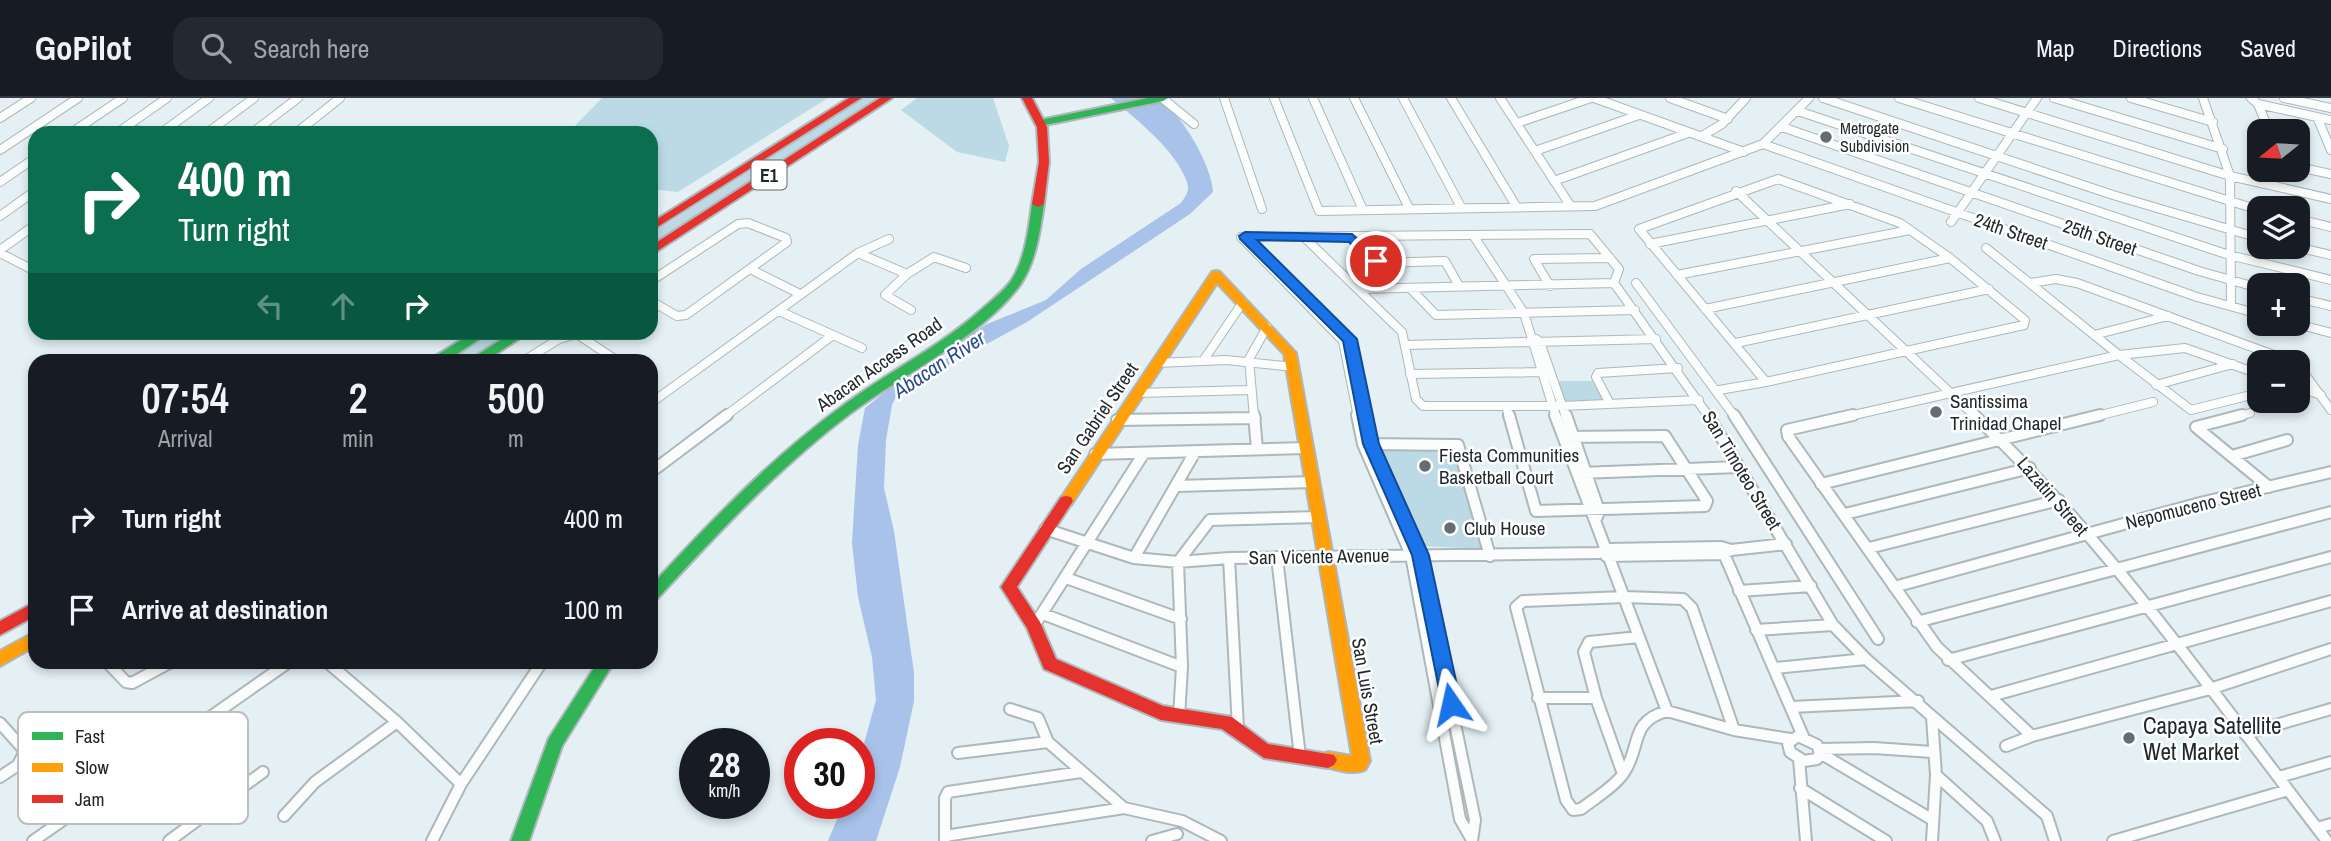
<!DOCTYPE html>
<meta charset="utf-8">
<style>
:root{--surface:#171b24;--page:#242831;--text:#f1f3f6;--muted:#9ea1a6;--line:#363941}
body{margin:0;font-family:"Archivo Narrow",sans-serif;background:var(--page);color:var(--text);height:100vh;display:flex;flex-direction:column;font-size:26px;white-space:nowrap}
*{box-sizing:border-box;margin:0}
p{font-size:23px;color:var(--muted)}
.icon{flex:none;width:38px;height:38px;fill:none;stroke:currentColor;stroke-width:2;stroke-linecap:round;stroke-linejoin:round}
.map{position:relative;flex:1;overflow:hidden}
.side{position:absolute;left:28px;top:256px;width:630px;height:315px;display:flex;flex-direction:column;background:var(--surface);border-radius:21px;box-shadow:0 4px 10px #0003}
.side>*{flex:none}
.hud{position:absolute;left:28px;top:28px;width:630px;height:214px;border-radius:21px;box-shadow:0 4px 10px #0003;background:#0b6e4f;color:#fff;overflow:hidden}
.needle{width:46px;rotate:252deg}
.tools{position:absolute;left:2247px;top:21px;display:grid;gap:14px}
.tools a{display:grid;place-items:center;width:63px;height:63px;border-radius:14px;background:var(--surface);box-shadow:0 4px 10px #0003;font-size:35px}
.speed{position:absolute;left:679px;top:630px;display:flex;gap:14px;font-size:35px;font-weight:700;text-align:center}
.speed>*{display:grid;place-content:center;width:91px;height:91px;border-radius:50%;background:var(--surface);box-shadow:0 4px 10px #0003;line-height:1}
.speed small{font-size:18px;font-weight:400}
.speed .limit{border:10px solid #d22;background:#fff;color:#111}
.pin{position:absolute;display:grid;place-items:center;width:60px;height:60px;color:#fff;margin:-30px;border:4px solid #fff;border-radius:50%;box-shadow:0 2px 7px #0007}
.me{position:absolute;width:77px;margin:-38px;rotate:349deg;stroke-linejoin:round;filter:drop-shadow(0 0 5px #0008)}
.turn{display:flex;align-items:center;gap:24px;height:147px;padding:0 35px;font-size:32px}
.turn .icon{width:91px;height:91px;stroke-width:2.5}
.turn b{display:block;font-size:49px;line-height:60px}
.lanes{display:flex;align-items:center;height:66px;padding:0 35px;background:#0003;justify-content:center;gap:35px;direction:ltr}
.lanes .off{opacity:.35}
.eta{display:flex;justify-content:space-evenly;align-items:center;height:119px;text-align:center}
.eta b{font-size:42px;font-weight:600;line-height:49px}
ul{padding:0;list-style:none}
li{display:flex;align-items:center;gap:21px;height:91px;padding:0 35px}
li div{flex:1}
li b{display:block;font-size:26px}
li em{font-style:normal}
header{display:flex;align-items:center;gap:42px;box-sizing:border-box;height:98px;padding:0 35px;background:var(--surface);border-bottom:2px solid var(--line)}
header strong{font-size:33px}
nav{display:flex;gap:38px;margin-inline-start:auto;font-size:24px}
.search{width:490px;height:63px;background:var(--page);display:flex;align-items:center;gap:18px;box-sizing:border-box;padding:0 24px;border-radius:21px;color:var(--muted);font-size:26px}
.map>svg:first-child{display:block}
.green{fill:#bbdae5}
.water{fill:#a8c2ea}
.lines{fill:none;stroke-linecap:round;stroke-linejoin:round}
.street-far1-casing{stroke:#aeb7ba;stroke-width:10}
.street-casing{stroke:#aeb7ba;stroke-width:14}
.fast-casing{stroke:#aeb7ba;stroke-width:4}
.slow-casing{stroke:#aeb7ba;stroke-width:4}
.jam-casing{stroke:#aeb7ba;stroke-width:4}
.street-far1{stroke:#fbfdfd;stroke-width:8}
.street{stroke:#fbfdfd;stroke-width:10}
.fast{fill:#30b455;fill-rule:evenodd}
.slow{fill:#ff9f0a;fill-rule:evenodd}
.jam{fill:#e5322d;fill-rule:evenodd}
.route{fill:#1a73e8;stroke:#114b97;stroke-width:2}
.poi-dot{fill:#646d71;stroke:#fff;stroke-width:2.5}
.labels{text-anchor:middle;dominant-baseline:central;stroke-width:5;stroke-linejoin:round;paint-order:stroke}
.far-poi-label{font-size:16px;fill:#1f272a;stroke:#fff;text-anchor:start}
.shield{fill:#fff;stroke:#62686a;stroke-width:2}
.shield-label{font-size:18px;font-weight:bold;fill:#1f272a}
.street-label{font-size:19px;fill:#1f272a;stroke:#fff}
.poi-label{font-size:19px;fill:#1f272a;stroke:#fff;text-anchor:start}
.water-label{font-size:21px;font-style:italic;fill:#284c8f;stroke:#fff}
.near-poi-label{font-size:23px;fill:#1f272a;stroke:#fff;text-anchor:start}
.key{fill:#fff;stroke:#bcbebf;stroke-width:2}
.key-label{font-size:19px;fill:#1f272a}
</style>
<header>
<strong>GoPilot</strong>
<div class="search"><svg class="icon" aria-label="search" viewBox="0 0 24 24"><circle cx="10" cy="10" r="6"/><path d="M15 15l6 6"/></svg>Search here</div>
<nav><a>Map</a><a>Directions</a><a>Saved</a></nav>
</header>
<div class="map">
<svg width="2331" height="743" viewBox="0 0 2331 743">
<rect width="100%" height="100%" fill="#e4f0f4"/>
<path class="green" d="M602 0H828L678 94 651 91V35H568Z
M863 0H881L651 147V136Z
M917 0H993L1009 48 1005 64 957 54 901 12Z
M491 235H516L472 262H446Z
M1555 283H1596L1603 303H1561Z
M1456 347 1485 451 1420 448 1378 351Z"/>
<path class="water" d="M1111 0C1124 0 1145 0 1156 1 1180 10 1213 70 1213 94L1190 116 1027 224 898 294 892 307 886 342 884 390 894 433 914 575V603L900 669 876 743H828L844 705H859V664L876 602 872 559 858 499 852 445 858 347 865 310 895 286 949 259 956 245 987 226 1046 202 1081 171 1181 105C1186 98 1190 92 1187 84 1175 51 1137 22 1111 0Z"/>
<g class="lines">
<defs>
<path id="street-far1" d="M1162 0 1194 26
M1224 0 1262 111
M1274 0 1319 113 1595 108 1763 46 1809 0
M1313 0 1363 112
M1354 0 1409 110
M1403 0 1461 109
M1451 0 1516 108
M1500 0 1570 107
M1594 0 1744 54
M1670 0 1728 21
M1823 0 2113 97 2259 140
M1899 0 2259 112
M1979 0 2230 78 2331 101
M2054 0 2223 51
M2131 0 2213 24
M2203 0 2230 78 2231 208
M2251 0 2258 6 2331 22
M2284 0 2331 10
M2258 6 2269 33
M1798 13 2229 157 2331 182
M2317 19 2331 52
M0 20 31 0
M1517 25 1591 0
M1782 29 2199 173 2259 190
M123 31 163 35
M71 35 123 0
M117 35 167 0
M161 35 209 0
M207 35 254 0
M252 35 298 0
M296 35 340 0
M1702 38 1722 26 1746 0
M1763 46 2197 199 2259 216
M0 52 78 0
M1535 53 1639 17
M2298 69 2331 76
M1778 81 1900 125 1950 160 2025 222 2024 227 1766 284 1639 131Z
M1554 83 1688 35
M0 84 35 60
M1736 93 1976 319
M0 118 35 93
M2298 121 2331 129
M1951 124 2037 0
M1473 137 1524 215 1556 319
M1352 140 1380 165 1445 163 1459 188
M1306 141 1402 234 1416 301 1423 308H1562L1699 302
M1650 146 1850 106
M2296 149 2331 157
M1986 150 2119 257 2185 250 2259 276
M0 152 35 127
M0 155 35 173
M858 155 907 176
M752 172 800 196
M1677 177 1910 132
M651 183 738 126 748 125 786 140 787 144 686 217 677 218 651 203
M1614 185 1709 319
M1636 185 1735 319
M2030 185 2056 181 2077 185 2293 264
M1550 188 1534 161 1610 160
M1410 190 1436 217 1635 212
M1359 191 1614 185
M2298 200 2331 208
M1705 211 1950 160
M911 212 885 197 907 176 934 159 966 170
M779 213 862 250
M2297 226 2331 235
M2094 237 2168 218
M1536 241 1540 244 1566 319
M1351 244 1366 319
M1736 245 1989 191
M1406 247 1656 241
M1205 260 1243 204
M525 262 559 241 577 236 616 262
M1157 265 1226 262 1294 269
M2298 267 2331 312
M1410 276 1545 274
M2156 287 2233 266
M2298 289 2321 297
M1719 292 1766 284
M1137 295 1250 292
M651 305 858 155 889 141
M1610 306 1596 279 1598 275 1678 270
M1506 308 1509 319
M724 319 833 237
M1254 319 1249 261 1267 229
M1358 319 1343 243 1241 139 1590 136 1619 171 1614 185
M1845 319 2119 257 2191 312 2259 295
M2093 319 2153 304
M2235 319 2250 315"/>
<path id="street" d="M1254 317 1257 351
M1357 317 1363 346 1411 457 1460 721 1472 742
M1365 317 1371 346 1420 458 1475 722 1472 743
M1509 317 1536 413 1705 408 1707 403 1665 338 1564 339
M1555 317 1667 613
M1566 317 1599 413 1597 419
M1708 317 1833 527 1866 561
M1734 317 1878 541
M1853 317 1787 332 1788 338 1937 549 2032 638
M1974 317C2108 443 2215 598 2327 743
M1117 322 1255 320
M2196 329 2269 389
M2196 329 2242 317
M1368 346 1458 347 1490 458
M1095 356 1305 350
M2232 358 2287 342
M651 374 727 317
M1580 375 1739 369
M1821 386 2100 317
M1177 388 1313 384
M1845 416 2030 370
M1045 431 1134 460 1178 464 1229 460 1599 455 1608 451 1721 449 1731 452
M1721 449 1803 638
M1869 450 2059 402
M1606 458 1724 456 1731 452 1786 446
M1277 459 1300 659
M1134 460 1195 354
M1229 460 1238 630
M1066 480 1181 521
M1894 489 2200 405 2331 374
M1739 493 1811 488
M1625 499 1683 501 1692 510 1734 632 1667 613C1628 624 1642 650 1623 676 1614 689 1594 701 1581 711L1573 712 1566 702 1516 509 1523 503Z
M1043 516 1182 569
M1917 524 2331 414
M1034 528 1144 355
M1756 532 1833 527
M1948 562 2331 459
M107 564 126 584 132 585 171 564
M327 564 397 624 461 686
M1775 570 1866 561 2047 718 2055 743
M1991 598 2331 503
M1538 600H1596
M1791 609 1918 603
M1010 611 1038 620 1048 644 1124 710 1182 723 1221 743
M1179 619 1182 569 1178 464 1210 422 1320 419
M1932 619 1936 677 1932 743
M0 625 25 653 18 667 0 679
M1734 632 1790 641
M2245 636 2331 611
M1798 638 1817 647 1820 655 1817 661 1804 663 1790 654 1788 645Z
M2006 648 2032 638 2210 591 2331 551
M1819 651 1874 650 1932 654
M958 655 1048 644
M1820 655 1933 722
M1799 661 1806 743
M1623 676 1596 600 1584 554 1589 544 1639 539
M1936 677 1987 723 1995 743
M2279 679 2331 664
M1800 690 1886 743
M284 718 315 684 397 624
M2317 730 2331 726
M945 738 1124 710
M33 743 289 564
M169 743 263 674
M432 743 461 686 542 564
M945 743V700L948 694 1081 674
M1152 743 1177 736
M2113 743 2288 692"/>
<path id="fast" d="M1148 0H1168L1163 3 1040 28 1035 25 1040 22Z
M1038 103 1044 106C1040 133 1036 164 1020 187 982 239 903 276 851 315 779 369 717 436 656 502L651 504V488C710 424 770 361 841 309 886 275 938 250 981 212 991 203 1003 194 1011 183 1025 162 1029 130 1032 106Z
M474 234H490L448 262H433L434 259Z
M513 234H529L487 262H473L474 259Z
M598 564H614L562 648 529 743H511L549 640Z"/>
<path id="slow" d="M1216 173 1220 174 1296 255 1370 663 1365 672C1353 677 1334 672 1322 667L1319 662 1322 657 1328 654 1352 658 1284 256 1217 185 1071 407H1061L1059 403 1212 174Z
M35 534V548L0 568V553Z"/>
<path id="jam" d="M849 0H861L651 133V125Z
M880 0H892L651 157V148Z
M1022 0H1032L1047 29 1049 64 1044 106 1038 109 1032 106 1039 64 1037 29Z
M1066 398 1071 399 1073 403 1017 489 1040 524 1056 561 1163 608 1232 619 1268 646 1334 657 1337 662 1334 667 1328 670 1264 660 1222 631 1161 622 1044 571 1027 530 1001 489 1061 399Z
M35 504V518L0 537V523Z"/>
</defs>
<use href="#street-far1" class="street-far1-casing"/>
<use href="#street" class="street-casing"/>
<use href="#fast" class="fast-casing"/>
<use href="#slow" class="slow-casing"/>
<use href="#jam" class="jam-casing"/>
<use href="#street-far1" class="street-far1"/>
<use href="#street" class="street"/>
<use href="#fast" class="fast"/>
<use href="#slow" class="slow"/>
<use href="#jam" class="jam"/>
</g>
<path class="route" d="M1245 134 1352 136 1383 163 1371 166 1349 144 1257 142 1357 241 1379 346 1429 457 1461 606 1458 612H1445L1442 606 1412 457 1363 346 1343 243 1240 141 1239 138Z"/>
<g class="poi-dot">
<circle cx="1826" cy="39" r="7"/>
<circle cx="1936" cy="314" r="7"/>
<circle cx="1425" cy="368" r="7"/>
<circle cx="1450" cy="430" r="7"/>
<circle cx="2129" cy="640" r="7"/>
</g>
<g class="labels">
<g class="far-poi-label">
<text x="1840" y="30">Metrogate<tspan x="1840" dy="18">Subdivision</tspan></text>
</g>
<rect class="shield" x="751.5" y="62.5" width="35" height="29" rx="5"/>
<g class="shield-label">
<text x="769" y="77">E1</text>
</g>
<g class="street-label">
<text transform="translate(2011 133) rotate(19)">24th Street</text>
<text transform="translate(2100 139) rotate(19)">25th Street</text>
<text transform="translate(879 266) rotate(-35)">Abacan Access Road</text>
<text transform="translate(1097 320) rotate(-56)">San Gabriel Street</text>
<text transform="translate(1742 372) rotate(59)">San Timoteo Street</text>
<text transform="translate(2053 398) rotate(49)">Lazatin Street</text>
<text transform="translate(2193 408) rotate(-14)">Nepomuceno Street</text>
<text transform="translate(1319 458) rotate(-1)">San Vicente Avenue</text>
<text transform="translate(1368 593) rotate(80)">San Luis Street</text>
</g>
<g class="poi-label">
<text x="1950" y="303">Santissima<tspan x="1950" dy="22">Trinidad Chapel</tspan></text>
<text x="1439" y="357">Fiesta Communities<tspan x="1439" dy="22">Basketball Court</tspan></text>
<text x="1464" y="430">Club House</text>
</g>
<g class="water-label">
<text transform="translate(939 266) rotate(-33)">Abacan River</text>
</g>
<g class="near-poi-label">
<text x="2143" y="627">Capaya Satellite<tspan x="2143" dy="26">Wet Market</tspan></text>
</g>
</g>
<rect x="18" y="614" width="230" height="112" rx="10" class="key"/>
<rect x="32" y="634" width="31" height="8" fill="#30b455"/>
<rect x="32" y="665" width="31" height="9" fill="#ff9f0a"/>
<rect x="32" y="697" width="31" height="8" fill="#e5322d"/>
<g class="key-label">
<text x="75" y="645">Fast</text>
<text x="75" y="676">Slow</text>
<text x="75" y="708">Jam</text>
</g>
</svg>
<div class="tools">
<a><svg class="needle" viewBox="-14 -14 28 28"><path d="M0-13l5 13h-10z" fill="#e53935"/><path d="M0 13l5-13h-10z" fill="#9ea1a6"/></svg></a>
<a><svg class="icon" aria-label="layers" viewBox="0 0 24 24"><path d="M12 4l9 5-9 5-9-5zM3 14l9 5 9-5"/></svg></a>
<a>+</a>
<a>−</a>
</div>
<div class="speed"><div>28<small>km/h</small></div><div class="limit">30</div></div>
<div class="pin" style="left:1376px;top:163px;background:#d93025"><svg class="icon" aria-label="arrive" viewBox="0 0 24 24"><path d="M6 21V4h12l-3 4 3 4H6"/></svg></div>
<svg class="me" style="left:1451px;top:606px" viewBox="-20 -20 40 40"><path d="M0-17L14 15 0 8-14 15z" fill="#1a73e8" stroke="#fff" stroke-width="4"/></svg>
<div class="hud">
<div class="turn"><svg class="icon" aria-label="right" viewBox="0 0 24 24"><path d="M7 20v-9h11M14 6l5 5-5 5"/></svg><div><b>400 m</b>Turn right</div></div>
<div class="lanes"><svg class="icon off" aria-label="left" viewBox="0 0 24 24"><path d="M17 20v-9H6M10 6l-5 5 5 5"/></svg><svg class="icon off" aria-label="ahead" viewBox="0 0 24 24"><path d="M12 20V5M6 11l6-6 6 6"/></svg><svg class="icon" aria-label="right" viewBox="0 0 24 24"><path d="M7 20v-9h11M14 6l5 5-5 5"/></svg></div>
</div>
<section class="side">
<div class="eta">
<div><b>07:54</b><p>Arrival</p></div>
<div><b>2</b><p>min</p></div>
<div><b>500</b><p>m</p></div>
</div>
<ul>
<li><svg class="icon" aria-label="right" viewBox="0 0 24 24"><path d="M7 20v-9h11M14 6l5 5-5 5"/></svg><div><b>Turn right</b></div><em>400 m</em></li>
<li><svg class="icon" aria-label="arrive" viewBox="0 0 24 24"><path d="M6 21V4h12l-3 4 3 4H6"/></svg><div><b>Arrive at destination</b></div><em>100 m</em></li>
</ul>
</section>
</div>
